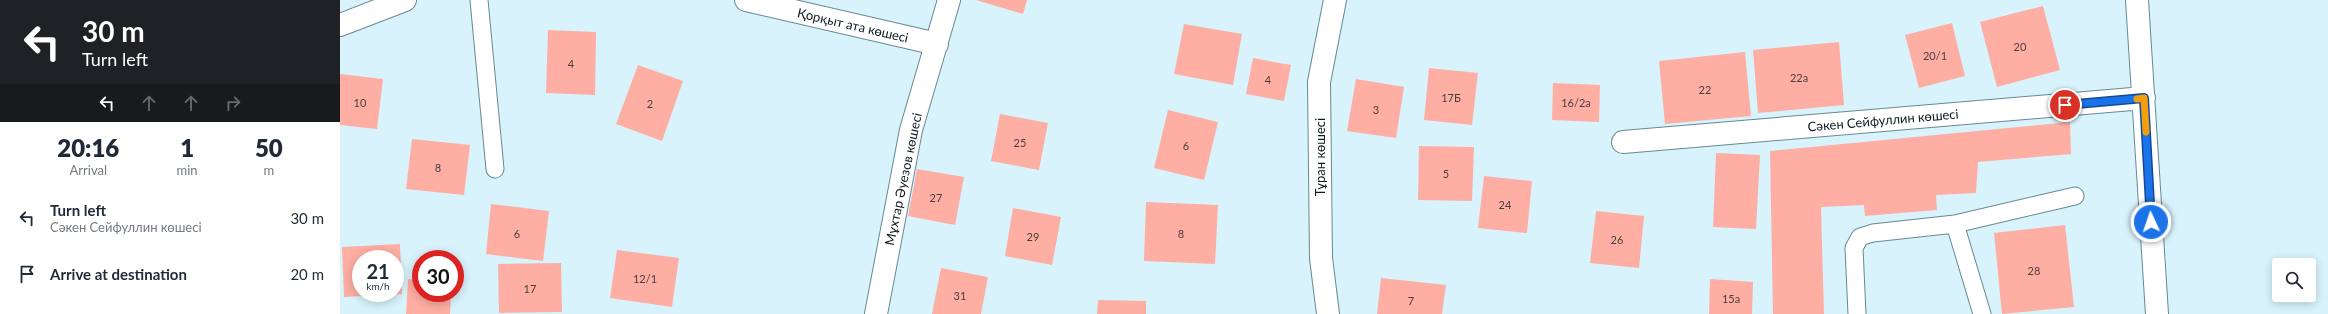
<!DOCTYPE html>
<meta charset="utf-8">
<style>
:root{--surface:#fff;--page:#f2f2f3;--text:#1f2937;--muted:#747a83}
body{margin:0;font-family:Lato,sans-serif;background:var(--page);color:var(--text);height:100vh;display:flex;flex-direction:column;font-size:15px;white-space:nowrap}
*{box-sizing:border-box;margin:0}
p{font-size:13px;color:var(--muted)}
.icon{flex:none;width:22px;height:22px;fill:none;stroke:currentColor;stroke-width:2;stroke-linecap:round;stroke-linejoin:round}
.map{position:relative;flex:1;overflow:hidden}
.details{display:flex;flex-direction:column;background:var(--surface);width:340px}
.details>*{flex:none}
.banner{background:#202124;color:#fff;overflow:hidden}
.controls{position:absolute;left:1932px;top:258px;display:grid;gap:8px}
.controls a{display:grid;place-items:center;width:44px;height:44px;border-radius:4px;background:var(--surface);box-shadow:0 2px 10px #0003;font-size:20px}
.speed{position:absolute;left:12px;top:250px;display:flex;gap:8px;font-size:20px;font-weight:700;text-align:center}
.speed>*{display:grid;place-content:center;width:52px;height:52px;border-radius:50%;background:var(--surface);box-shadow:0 2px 10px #0003;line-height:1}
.speed small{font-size:10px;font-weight:400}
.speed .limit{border:6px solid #d22;background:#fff;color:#111}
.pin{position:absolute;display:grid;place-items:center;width:34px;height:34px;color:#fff;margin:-17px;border:2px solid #fff;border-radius:50%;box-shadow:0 1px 4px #0007}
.me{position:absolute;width:44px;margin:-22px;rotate:357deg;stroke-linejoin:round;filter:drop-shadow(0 0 3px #0008)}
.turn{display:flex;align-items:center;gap:14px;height:84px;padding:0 16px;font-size:18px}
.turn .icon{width:52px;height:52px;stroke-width:2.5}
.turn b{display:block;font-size:28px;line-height:34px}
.lanes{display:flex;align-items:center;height:38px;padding:0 16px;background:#0003;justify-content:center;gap:20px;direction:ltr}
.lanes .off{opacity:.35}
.eta{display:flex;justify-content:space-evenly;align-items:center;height:68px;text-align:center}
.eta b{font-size:24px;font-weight:800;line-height:28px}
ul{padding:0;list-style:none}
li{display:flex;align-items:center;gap:12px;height:56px;padding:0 16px}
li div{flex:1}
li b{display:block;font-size:15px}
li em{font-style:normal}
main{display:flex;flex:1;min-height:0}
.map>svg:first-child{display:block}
.building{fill:#feaea3;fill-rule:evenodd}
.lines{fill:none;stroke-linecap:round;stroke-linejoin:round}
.service-casing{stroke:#688892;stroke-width:19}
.minor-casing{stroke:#688892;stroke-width:24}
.service{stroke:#fff;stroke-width:17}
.minor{stroke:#fff;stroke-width:22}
.route-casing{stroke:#114b97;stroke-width:10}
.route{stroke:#1a73e8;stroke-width:7}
.slow{stroke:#f59e0b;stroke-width:7}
.labels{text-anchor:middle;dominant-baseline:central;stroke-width:3;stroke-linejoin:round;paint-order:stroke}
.number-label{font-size:11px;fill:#493f3f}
.street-label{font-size:13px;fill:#0d1a1e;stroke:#fff}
</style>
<main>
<section class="details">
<div class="banner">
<div class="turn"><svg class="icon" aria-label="left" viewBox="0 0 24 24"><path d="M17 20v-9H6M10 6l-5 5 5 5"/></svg><div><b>30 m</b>Turn left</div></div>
<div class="lanes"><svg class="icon" aria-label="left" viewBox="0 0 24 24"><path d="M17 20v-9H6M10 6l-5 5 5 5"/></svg><svg class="icon off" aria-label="ahead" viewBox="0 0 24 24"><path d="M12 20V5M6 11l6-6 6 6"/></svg><svg class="icon off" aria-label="ahead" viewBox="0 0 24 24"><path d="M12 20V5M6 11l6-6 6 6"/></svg><svg class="icon off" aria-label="right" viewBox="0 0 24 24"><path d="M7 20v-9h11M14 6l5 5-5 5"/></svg></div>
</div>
<div class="eta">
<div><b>20:16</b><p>Arrival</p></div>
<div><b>1</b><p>min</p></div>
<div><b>50</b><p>m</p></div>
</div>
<ul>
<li><svg class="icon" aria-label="left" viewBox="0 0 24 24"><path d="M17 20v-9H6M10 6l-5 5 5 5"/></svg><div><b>Turn left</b><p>Сәкен Сейфуллин көшесі</p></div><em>30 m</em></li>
<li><svg class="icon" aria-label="arrive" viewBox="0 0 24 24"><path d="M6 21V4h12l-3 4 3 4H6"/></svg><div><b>Arrive at destination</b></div><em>20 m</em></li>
</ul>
</section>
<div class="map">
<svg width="1988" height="314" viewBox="0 0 1988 314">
<rect width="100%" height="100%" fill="#d8f3fc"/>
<path class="building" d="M636 0H687L683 14Z
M1703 6 1720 70 1657 87 1640 22Z
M1612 23 1625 76 1579 88 1565 35Z
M844 24 902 34 893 85 834 74Z
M208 30 256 32 255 95 206 93Z
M1499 42 1504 105 1418 113 1413 50Z
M1405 52 1411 116 1325 124 1319 61Z
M913 58 951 65 944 101 906 94Z
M298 65 343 81 322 141 276 124Z
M1089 68 1138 73 1132 125 1084 120Z
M0 74 43 79 37 129 0 125Z
M1016 79 1064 87 1056 138 1007 131Z
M1213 83 1260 85 1259 122 1212 120Z
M828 110 878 122 864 180 814 168Z
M660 114 708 123 699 170 651 161Z
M1730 122 1731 154 1638 162 1636 193 1596 195 1597 210 1525 216 1524 205 1481 207 1484 314H1433L1430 151Z
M72 139 130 145 124 195 66 189Z
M1079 146 1134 147 1132 201 1078 200Z
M1376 153 1420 155 1416 229 1373 227Z
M577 169 624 177 615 225 568 216Z
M1144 176 1192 181 1187 233 1138 228Z
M806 202 878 205 875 264 804 261Z
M151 204 209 211 203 261 146 254Z
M673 208 721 217 712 265 665 256Z
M1256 211 1304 216 1299 268 1250 263Z
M1725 225 1734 307 1662 314 1654 233Z
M60 244 62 294 4 297 2 247ZM21 259H55V293H21Z
M277 250 339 258 332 307 270 298Z
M221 263 222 312 159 313 158 264Z
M601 268 648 277 641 314H592Z
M1041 278 1106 285 1102 314H1037Z
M68 279 81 280V293H111L110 314H66Z
M1370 279 1413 282 1412 314H1369Z
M758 300 806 301V314H757Z"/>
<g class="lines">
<defs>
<path id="service" d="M139 0 155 169
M1615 224 1642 314
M1517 314 1514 248 1520 237 1533 233 1615 224 1735 196"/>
<path id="minor" d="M406 0 597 44
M1797 0 1817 314
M0 25 65 0
M1283 142 1804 98
M536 314 571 130 609 0
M988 314 981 258 979 82 995 0"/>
</defs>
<use href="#service" class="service-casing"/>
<use href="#minor" class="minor-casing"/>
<use href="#service" class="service"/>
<use href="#minor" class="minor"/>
</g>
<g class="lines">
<defs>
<path id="route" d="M1725 105 1804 98 1811 222"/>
</defs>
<use href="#route" class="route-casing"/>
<use href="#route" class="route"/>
<path class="slow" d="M1797 99 1804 98 1806 132"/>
</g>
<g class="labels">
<g class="number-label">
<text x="1680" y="46">20</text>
<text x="1595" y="55">20/1</text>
<text x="231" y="63">4</text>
<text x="1459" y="77">22а</text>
<text x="928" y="79">4</text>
<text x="1365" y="89">22</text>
<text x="1111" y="97">17Б</text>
<text x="20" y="102">10</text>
<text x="1236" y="102">16/2а</text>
<text x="310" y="103">2</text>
<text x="1036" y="109">3</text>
<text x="680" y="142">25</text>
<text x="846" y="145">6</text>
<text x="98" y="167">8</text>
<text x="1106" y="173">5</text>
<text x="596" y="197">27</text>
<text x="1165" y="204">24</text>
<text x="177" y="233">6</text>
<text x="841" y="233">8</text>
<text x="693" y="236">29</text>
<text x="1277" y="239">26</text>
<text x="1694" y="270">28</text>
<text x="305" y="278">12/1</text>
<text x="190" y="288">17</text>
<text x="620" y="295">31</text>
<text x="1391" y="298">15а</text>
<text x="1071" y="300">7</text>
</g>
<g class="street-label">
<text transform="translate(513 25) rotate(13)">Қорқыт ата көшесі</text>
<text transform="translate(1543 120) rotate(-5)">Сәкен Сейфуллин көшесі</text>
<text transform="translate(980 157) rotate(-90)">Тұран көшесі</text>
<text transform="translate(563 179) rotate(-78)">Мұхтар Әуезов көшесі</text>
</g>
</g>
</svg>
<div class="controls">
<a><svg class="icon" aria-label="search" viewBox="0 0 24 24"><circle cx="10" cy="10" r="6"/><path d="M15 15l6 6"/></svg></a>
</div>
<div class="speed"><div>21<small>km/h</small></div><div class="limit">30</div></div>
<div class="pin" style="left:1725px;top:105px;background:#d93025"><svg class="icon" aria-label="arrive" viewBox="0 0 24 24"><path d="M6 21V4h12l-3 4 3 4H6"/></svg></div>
<svg class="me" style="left:1811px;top:222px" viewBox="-20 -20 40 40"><circle r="17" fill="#1a73e8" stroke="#fff" stroke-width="3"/><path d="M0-11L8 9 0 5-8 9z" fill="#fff"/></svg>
</div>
</main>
